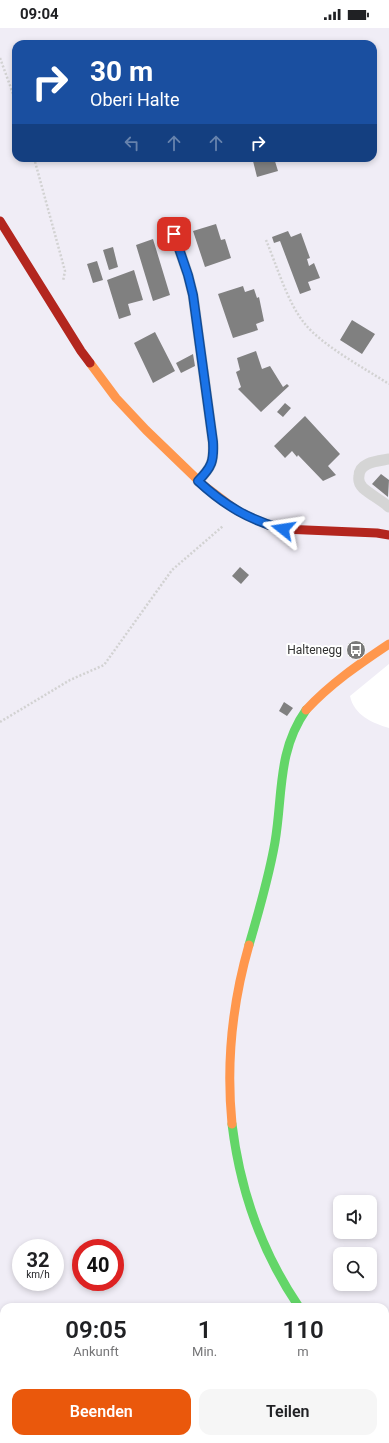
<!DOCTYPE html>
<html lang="de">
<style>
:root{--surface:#fff;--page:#f6f6f6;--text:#202124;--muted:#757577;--accent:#ea580c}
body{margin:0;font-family:Roboto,sans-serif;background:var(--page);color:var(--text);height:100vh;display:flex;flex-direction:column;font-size:15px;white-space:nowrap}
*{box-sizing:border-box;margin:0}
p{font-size:13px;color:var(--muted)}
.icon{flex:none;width:22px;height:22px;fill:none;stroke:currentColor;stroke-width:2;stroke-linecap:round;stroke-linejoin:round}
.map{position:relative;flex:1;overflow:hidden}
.drawer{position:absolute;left:0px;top:1275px;width:389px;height:140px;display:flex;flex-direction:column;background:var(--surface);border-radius:12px 12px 0 0;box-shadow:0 2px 6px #0003}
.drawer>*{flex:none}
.banner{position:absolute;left:12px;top:12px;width:365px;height:122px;border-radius:12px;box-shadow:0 2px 6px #0003;background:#1a4fa0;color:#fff;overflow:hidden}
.controls{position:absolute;left:333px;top:1167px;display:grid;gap:8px}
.controls a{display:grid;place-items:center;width:44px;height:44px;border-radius:8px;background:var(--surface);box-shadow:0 2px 6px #0003;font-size:20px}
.speed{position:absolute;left:12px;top:1211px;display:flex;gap:8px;font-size:20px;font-weight:700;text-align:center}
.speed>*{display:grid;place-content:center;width:52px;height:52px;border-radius:50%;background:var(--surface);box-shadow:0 2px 6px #0003;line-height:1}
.speed small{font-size:10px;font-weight:400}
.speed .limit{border:6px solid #d22;background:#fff;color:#111}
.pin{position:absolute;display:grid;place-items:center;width:34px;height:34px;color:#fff;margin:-17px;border-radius:8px;box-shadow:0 2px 6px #0006}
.me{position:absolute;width:44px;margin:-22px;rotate:285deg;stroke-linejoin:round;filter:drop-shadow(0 0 3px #0008)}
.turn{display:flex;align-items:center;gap:14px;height:84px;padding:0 12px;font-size:18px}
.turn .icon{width:52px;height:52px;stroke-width:2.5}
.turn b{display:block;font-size:28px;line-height:34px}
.lanes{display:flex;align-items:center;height:38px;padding:0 12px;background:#0003;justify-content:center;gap:20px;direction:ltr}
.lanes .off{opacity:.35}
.eta{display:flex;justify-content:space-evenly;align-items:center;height:68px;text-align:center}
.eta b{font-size:24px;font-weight:600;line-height:28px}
.primary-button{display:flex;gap:8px;margin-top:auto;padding:8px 12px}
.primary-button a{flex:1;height:46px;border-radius:12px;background:var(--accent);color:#fff;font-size:16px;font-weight:600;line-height:46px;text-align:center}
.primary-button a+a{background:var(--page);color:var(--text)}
.status{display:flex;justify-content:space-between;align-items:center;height:28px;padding:0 20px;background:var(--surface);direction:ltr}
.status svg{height:11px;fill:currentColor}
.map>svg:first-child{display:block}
.green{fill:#f0edf6;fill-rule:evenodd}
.building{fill:#808080}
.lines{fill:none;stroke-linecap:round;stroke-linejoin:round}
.path{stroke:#d2d2d2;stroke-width:2.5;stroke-dasharray:2 2;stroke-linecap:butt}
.lane{stroke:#d5d5d5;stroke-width:11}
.fast{stroke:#63d668;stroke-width:9}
.slow{stroke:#ff974d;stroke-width:9}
.jam{stroke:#b3261e;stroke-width:9}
.route-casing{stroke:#114b97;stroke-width:10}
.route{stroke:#1a73e8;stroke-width:7}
.labels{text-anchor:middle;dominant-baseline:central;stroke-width:4;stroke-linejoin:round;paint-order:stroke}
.poi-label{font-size:12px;fill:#313131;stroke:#fff;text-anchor:end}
</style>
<div class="status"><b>09:04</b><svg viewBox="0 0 49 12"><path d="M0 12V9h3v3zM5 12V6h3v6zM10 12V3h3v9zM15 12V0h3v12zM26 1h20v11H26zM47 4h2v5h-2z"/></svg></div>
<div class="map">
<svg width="389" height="1415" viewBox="0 0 389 1415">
<rect width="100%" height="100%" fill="#fff"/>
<path class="green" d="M0 0H389V636L350 668C354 687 372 695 389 700V1415H0ZM16 16H373V130H16ZM340 1174H370V1204H340ZM21 1220H55V1254H21ZM81 1220H115V1254H81ZM340 1226H370V1256H340ZM4 1279H385V1411H4Z"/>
<path class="building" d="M248 130H274L278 143 257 149 253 133 249 134Z
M216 196 221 212 225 211 231 230 205 239 193 203Z
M288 203 291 209 301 205 310 230 307 231 309 238 314 235 320 250 308 254 311 262 300 266 280 213 274 215 272 209Z
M153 211 170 267 153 273 136 217Z
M113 219 118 239 109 242 103 222Z
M97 233 103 252 93 255 87 236Z
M134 242 143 272 128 276 131 287 119 291 107 252Z
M243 258 245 264 254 261 257 270 259 269 264 293 256 296 258 302 233 310 218 266Z
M352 292 375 306 362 326 340 312Z
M155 304 175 343 153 355 134 315Z
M256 323 262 341 270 338 283 359 287 356 289 358 261 384 238 361 241 359 236 344 240 342 237 330Z
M193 326 195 338 181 345 176 335Z
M285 375 291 380 283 389 277 384Z
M305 388 340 426 328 438 336 447 323 453 298 427 297 429 292 423 285 430 274 418Z
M381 446 389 452 388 469 372 456Z
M240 539 249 547 241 556 232 548Z
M284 674 293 680 287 688 279 683Z"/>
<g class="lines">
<path class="path" d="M0 30 16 74
M34 130 65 243 63 253
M266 212C277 238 287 274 305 296 323 318 364 340 389 356
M0 694 70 652 104 637 172 542 223 498"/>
<path class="lane" d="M174 206 188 247 193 267 213 414C214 433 212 439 198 453
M389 431C378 433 359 434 359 448 358 453 360 457 363 460 371 467 381 472 389 479"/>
<path class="fast" d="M249 917C259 883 269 849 275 814 283 767 277 723 306 682
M232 1096C240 1162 261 1223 299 1279"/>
<path class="slow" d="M90 335 116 370 146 402 202 456 239 484 268 497
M306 682C330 656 359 636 389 616
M232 1096C226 1035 232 976 249 917
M385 1383 389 1387"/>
<path class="jam" d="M0 193 81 323 90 335
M268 497 283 501 377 505 389 507"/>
</g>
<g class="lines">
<defs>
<path id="route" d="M174 206 188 247 193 267 213 414C214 433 212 439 198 453 224 477 249 492 283 501"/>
</defs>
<use href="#route" class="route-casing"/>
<use href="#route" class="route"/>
</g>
<defs>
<symbol id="bus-disc" viewBox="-11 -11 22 22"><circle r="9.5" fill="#797979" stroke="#fff"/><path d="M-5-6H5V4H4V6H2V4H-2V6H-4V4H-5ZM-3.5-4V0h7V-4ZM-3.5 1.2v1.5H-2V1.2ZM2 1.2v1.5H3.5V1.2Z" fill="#fff"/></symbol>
</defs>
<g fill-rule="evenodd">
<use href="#bus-disc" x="345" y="611" width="22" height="22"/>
</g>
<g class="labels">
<g class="poi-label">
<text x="342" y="622">Haltenegg</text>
</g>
</g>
</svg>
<div class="controls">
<a><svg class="icon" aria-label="sound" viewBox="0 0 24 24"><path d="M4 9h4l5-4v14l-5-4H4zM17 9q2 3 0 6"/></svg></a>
<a><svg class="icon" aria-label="search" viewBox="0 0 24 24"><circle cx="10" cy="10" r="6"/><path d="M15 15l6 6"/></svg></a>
</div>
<div class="speed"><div>32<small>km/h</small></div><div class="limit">40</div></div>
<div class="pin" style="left:174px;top:206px;background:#d93025"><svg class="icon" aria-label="arrive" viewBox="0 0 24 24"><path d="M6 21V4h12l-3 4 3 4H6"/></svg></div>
<svg class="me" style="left:283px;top:501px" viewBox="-20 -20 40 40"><path d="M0-17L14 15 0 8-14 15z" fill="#1a73e8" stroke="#fff" stroke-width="4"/></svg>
<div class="banner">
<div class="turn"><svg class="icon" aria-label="right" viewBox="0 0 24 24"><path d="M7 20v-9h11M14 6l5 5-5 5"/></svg><div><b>30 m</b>Oberi Halte</div></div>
<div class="lanes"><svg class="icon off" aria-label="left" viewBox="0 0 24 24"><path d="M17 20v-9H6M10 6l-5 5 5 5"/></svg><svg class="icon off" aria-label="ahead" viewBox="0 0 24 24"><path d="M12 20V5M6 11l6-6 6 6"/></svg><svg class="icon off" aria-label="ahead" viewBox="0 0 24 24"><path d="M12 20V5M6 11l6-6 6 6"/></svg><svg class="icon" aria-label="right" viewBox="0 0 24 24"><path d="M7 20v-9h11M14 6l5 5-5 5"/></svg></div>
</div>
<section class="drawer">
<div class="eta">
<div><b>09:05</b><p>Ankunft</p></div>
<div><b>1</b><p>Min.</p></div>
<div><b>110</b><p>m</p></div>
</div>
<div class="primary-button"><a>Beenden</a><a>Teilen</a></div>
</section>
</div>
